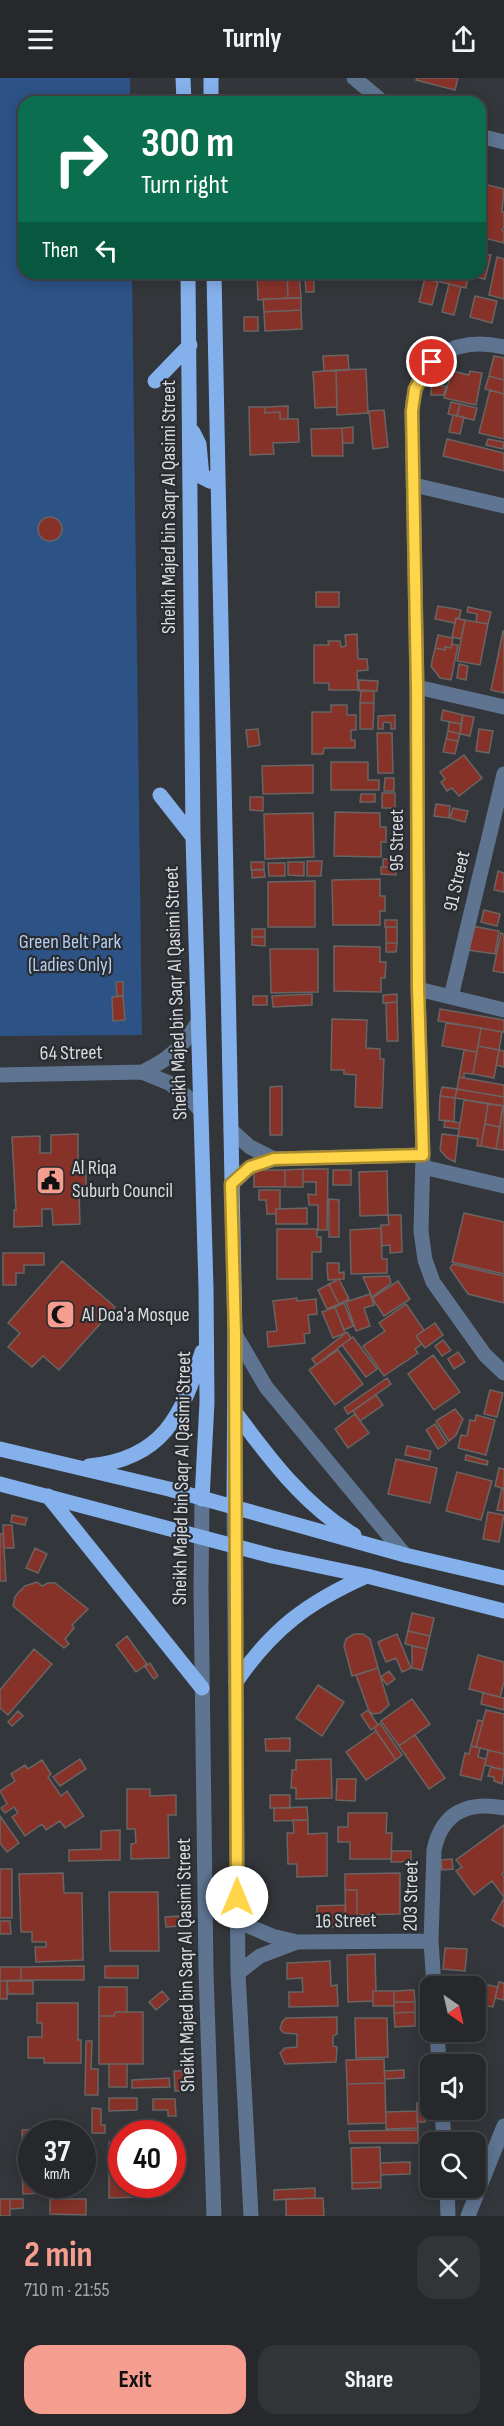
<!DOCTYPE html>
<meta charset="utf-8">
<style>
:root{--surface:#26282c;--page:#323438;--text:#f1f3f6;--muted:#a4a6a9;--line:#424448;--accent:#f59d8f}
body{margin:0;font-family:"Sofia Sans Condensed",sans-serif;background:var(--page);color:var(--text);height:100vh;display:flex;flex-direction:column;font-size:22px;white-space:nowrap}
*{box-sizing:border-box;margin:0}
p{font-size:20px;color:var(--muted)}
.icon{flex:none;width:33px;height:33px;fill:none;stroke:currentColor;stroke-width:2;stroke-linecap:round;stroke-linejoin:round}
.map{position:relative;height:2138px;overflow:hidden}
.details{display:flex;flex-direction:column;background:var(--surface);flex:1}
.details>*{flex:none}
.top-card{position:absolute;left:18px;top:18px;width:468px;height:183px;border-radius:18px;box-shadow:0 3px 15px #0003,0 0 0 2px var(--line);background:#0b6e4f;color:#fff;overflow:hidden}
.needle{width:39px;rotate:146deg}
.buttons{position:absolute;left:420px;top:1898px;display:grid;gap:12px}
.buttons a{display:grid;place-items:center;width:66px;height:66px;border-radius:12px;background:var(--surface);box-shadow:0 3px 15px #0003,0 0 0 2px var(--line);font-size:30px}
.speed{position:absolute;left:18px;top:2042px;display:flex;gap:12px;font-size:30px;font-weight:700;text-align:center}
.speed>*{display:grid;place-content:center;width:78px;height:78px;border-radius:50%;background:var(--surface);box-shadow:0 3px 15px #0003,0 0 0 2px var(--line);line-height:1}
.speed small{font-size:15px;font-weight:400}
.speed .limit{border:9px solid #d22;background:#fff;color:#111}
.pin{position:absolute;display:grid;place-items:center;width:51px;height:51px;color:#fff;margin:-26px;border:3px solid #fff;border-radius:50%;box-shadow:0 2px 6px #0007}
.me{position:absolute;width:66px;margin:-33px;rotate:0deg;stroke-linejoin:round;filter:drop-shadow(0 0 4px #0008)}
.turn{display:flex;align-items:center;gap:21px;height:126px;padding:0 24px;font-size:27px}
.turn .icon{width:78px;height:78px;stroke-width:2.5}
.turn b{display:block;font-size:42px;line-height:51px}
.then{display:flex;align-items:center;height:57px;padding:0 24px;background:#0003;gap:12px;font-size:22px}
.round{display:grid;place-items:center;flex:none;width:63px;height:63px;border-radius:18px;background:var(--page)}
.overview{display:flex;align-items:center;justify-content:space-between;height:102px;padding:0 24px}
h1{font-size:36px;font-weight:700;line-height:45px;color:var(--accent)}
.cta{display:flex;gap:12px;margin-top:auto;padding:12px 24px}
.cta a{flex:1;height:69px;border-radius:18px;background:var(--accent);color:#111;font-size:24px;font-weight:700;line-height:69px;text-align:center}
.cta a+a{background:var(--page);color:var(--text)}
header{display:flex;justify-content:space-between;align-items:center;height:78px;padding:0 24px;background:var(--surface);font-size:27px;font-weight:700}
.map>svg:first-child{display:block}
.green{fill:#2d5285}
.building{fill:#873229;stroke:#6a6463;stroke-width:1.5}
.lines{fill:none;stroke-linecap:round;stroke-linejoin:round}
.minor{stroke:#5e7491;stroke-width:15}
.major{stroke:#84b0ec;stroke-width:15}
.route-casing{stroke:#a68a30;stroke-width:15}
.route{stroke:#ffd54a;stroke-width:10}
.labels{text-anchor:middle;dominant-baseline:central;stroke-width:4.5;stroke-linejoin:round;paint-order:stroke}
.street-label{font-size:20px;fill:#dadcdf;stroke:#292c30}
.park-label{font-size:20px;fill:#b3cef3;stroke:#292c30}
.poi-label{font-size:20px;fill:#dadcdf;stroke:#292c30;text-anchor:start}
</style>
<header><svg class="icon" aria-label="menu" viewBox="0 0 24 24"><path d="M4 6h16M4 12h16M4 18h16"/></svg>Turnly<svg class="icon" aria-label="share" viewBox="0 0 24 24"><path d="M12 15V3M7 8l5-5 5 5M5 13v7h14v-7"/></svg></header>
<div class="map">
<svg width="504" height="2138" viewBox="0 0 504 2138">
<rect width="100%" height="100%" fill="#33363a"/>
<path class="green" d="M0 0H130V24H24V195H132L142 957 0 958Z"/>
<path class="building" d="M417 0H458L455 12 416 2Z
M480 105 504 111 502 134H504V148L502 152 504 153V165L480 159Z
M481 175 491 177 485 201 475 199 476 195H480Z
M497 179 504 181V221L489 217Z
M257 195H287L288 220 258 222Z
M287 195H299L301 220H288Z
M442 195H469L466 210 440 204Z
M314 199V214H306L305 200Z
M425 200 438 204 432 227 419 224Z
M449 206 461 209 454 237 442 234Z
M475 218 497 223 492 245 470 239Z
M301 220V232L264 234 263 221Z
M301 232 302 251 265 253 264 234Z
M244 239H258V253H244Z
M348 277 349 292 324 293 323 278Z
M494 278 504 280V302L489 298Z
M366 291 368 335 337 337 336 292Z
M336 292 337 329 315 330 313 294Z
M452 293 469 297 470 293 482 295 476 327 444 320Z
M489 298 504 302V316L485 311Z
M431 308H446L444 317H431Z
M490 312 504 316V361L479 355Z
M451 324 460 326 457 338 448 336Z
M460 326 477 330 474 342 457 338Z
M288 328V341H280V334L265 335V329Z
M249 329H265V335L280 334V341H298L299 364 273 365 274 376 250 377Z
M384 332 388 369 373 371 369 333Z
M453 337 464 339 460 356 449 354Z
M353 349V365H343L342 350Z
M342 350 343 378H312L311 351Z
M447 361 504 375V393L443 378Z
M488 361 504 364 503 371 486 367Z
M38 451a12 12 0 1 1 24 0a12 12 0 1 1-24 0Z
M316 514H339V529H316Z
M438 528 461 532 459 541 456 540 455 545 435 541Z
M468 529 491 534 488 546 476 544 477 536 467 534Z
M456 540 465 542 461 561 452 559Z
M465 542 488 546 480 587 457 583Z
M503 553H504V615L491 612Z
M357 556 358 581H367L368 592 357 593 358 612H329V605H314V567H329L328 563H340L341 569 346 568 345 557Z
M438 557 453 560 451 570 445 569V572L435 570Z
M452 566 458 567 451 602 440 600 431 588 435 570 445 572V569L451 570Z
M459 586 468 588 466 602 457 600Z
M359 602 378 603 377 613H359Z
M361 612 374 613V625H360Z
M360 625H374L373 651H360Z
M331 627H347V637H356V652H351V662H355V670H324L323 676H312V634H331Z
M443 632 463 637 461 646 441 642Z
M395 637V651H391V645L385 644 383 645V651H378V638Z
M463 637 474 639 470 658 460 656Z
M449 644 461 646 460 656 448 653Z
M258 651 260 667 248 669 246 652Z
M479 651 493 653 489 675 476 673Z
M448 653 460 656 458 663 446 661Z
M377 655H392L393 695H378Z
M446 661 458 663 455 676 443 674Z
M464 677 482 700 459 718 452 710 447 713 441 704 445 701 440 694Z
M331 684H368V702H379V712H331Z
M313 687V715L263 716 262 688Z
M385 700H394V713H384Z
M382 715H395V730H382Z
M361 716H375V724H360Z
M250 719H263V733L250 732Z
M436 726 450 728 449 740 434 738Z
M453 730 468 733 465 744 450 740Z
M335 734 380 735V749H386V764H381V779L334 778Z
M313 735 314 779 265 781 264 736Z
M383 781H396V789H383Z
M307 783H322L321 798H307Z
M251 784H264V791L251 792Z
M288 784H304V798L288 797Z
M268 785H285V798H269Z
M381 789H396V797L381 796Z
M252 792H264L265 799 252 800Z
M498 793 504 795V814L494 812Z
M380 801V818H385V833H380V847H333L332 802Z
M315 803V849H268V804Z
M484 832 500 836 497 848 481 844Z
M385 842H397V849H385Z
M472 848 499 853 495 876 468 872Z
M386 849H397V865H386Z
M252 851H265V859H252Z
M501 855 504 856V895L493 893Z
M252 859H265V868L252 867Z
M386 865H397L396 874H386Z
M334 868 380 869V884H386L385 900H381V914L334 913Z
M270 871H318V914L271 915Z
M116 904H123V918H117Z
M312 916V927L273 929 272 918Z
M397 916V924L383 925V917Z
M123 918 125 942 113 943 112 919Z
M253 918H267V927H253Z
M397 924 398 963H387L386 925Z
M440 931 504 942V954L438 943Z
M332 941 367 942 366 970 380 971V981H384L382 1030 355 1029 356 997 344 996V992H331Z
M446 945 481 950 477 974 442 968Z
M481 950 502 954 499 972 478 968Z
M478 968 499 972 494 1000 473 996Z
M464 972 477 974 473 996 464 995V1000L459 999Z
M499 972 504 973V989L496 987Z
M459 999 504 1007V1019L457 1011Z
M282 1008V1057H270V1009Z
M442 1009 457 1011 455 1020 440 1018Z
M457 1011 504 1019V1028L455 1020Z
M440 1018 455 1020 454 1044 439 1042Z
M464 1022 488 1026 481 1068H477L478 1061 458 1058Z
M488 1026 503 1028 500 1049 485 1046Z
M503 1028H504V1072L496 1071Z
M445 1042 460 1045 459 1051 444 1049Z
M485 1046 500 1049 496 1071 481 1068Z
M78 1056V1092H86V1111L79 1112 80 1146 53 1147 52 1131H42V1148L14 1149V1132H16L12 1059 40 1058V1075H51V1057Z
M442 1056 458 1058 455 1084 447 1080 440 1072Z
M303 1091H328L327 1152H318V1127H309L308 1116 316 1117V1104H303Z
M303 1091V1109H285V1092Z
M254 1092H285V1109H254Z
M333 1092H351V1107H333Z
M387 1093 388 1137 360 1138 359 1094Z
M259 1112H280V1131H276V1136H267L266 1122H259Z
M329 1121 339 1122V1159H329Z
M307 1130V1146H276V1131Z
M464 1135 504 1144V1196L452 1184Z
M388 1137H401L402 1174 390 1175V1167L382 1168 381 1147H389Z
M381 1150 382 1181H387V1195L351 1196 350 1152Z
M277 1151H317V1159H321V1174H312V1201H277Z
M3 1175H44V1187H24V1195H16V1207H3Z
M62 1183 115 1229 59 1292 43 1278 32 1289 8 1269 20 1255 8 1245Z
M327 1185H339V1195L344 1194V1201L328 1202Z
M453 1186 504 1198V1225L468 1216 450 1190Z
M389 1198 391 1205 372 1219 363 1199Z
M339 1201 349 1221 339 1226 329 1206Z
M398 1203 410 1221 384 1238 372 1220Z
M329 1206 339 1226 327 1231 318 1212Z
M370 1216 374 1227 364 1230 370 1248 356 1253 346 1224Z
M297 1220V1223L316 1221 317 1236 308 1237 310 1255 304 1256 305 1265 268 1269 267 1254 277 1253 273 1223Z
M344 1225 353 1248 344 1252 335 1229Z
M406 1226 424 1252 416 1258 422 1266 415 1271 418 1275 384 1298 363 1268 385 1253 379 1245Z
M335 1229 345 1255 333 1260 322 1234Z
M435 1245 443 1257 425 1270 416 1258Z
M347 1254 351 1260 316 1287 312 1281Z
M353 1259 377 1291 366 1299 342 1267Z
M443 1262 451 1272 442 1278 435 1268Z
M338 1272 363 1306 335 1327 309 1292Z
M458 1274 465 1284 454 1291 448 1281Z
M433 1277 460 1314 434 1332 408 1296Z
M387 1300 391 1306 348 1336 344 1330Z
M490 1312 503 1315 497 1339 484 1336Z
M376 1317 383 1327 360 1343 353 1333Z
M455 1331 463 1341 456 1357 449 1363 436 1343Z
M355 1336 369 1355 348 1370 335 1351Z
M476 1337 495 1342 486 1377 458 1370 461 1357 467 1358 470 1342 475 1343Z
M435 1346 447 1365 438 1371 426 1352Z
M407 1368 431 1373 429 1382 405 1377Z
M466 1377 488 1383 487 1387 465 1382Z
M396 1381 437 1390 430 1425 388 1416Z
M499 1390 504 1391V1411L495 1408Z
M457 1394 492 1403 481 1442 446 1433Z
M502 1410 504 1411V1433L497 1432Z
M488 1434 504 1437 499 1464 483 1461Z
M12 1437 27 1440 25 1447 11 1444Z
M3 1447H12L14 1470H4Z
M3 1455 6 1503H0V1456Z
M35 1470 47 1476 38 1495 26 1490Z
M37 1504 42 1508 48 1505H55L88 1531 72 1547 74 1550 65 1561 69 1566 64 1570 13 1528 15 1519 18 1515 25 1508Z
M412 1535 434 1540 430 1558 408 1553Z
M408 1553 430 1558 427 1571 405 1566Z
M354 1556H363L370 1561 378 1590 352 1598 344 1568 346 1561Z
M397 1556 411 1590 402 1594 396 1580 386 1584 378 1564Z
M127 1558 147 1586 136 1594 116 1567Z
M412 1568 427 1571 422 1592 412 1590Z
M34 1571 52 1586 8 1637 0 1630V1612Z
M478 1577 504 1584V1604L500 1619 469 1611Z
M150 1585 158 1598 154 1601 145 1589Z
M378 1590 389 1627 380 1635 373 1636 369 1633 356 1597Z
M389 1593 395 1601 387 1607 381 1599Z
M318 1607 344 1624 322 1658 296 1640Z
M483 1615 504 1620V1632L481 1626Z
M412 1621 430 1646 399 1668 381 1643Z
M368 1632 378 1647 371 1652 361 1637Z
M486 1632 504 1636V1676L476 1669Z
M18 1633 23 1638 12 1648 8 1644Z
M478 1642 483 1643 476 1669 471 1668Z
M380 1645 402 1677 396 1682 374 1650Z
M376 1653 396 1682 366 1702 346 1674Z
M415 1657 445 1700 429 1711 399 1668Z
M290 1660V1673H266L265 1661Z
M471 1668 480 1670 478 1679 486 1681 481 1702 460 1697 465 1675 469 1676Z
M488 1672 504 1676V1692L485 1687Z
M80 1681 86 1691 60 1708 53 1699Z
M331 1681 332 1720 296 1721V1710H291L292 1692H296V1682Z
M42 1682 51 1696 48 1699 61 1718 67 1713 84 1738 65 1750 60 1743 46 1752 42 1746 25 1758 12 1739 18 1735 14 1729 5 1735 1 1730 7 1726 0 1713 15 1703 11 1696 25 1687 28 1691Z
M491 1689 504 1692 502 1706 494 1703V1699L488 1698Z
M337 1701H356L355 1723 336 1722Z
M127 1711H150V1718L176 1717V1737H168L169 1780 131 1781V1766L136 1765 135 1751H127Z
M270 1717H290V1730H270Z
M307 1729 308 1742 274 1743V1730Z
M348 1735H387L386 1755H392L391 1781H350V1764H338V1749H348Z
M0 1738 19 1765 7 1774 0 1765Z
M293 1742H308V1756L327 1755V1798L297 1799V1786H288L287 1755H294Z
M504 1747V1794L502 1796 504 1799V1819L492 1803 474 1817 456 1793 462 1789 456 1782Z
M120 1752V1782L69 1783V1772L101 1771V1753Z
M392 1773H411V1784H391Z
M452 1781 453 1791 442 1792 441 1782Z
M0 1791H12V1840H0Z
M63 1795 64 1815H82L83 1882 36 1884 35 1869H46V1864H32V1854H21L19 1796Z
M400 1795V1836L357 1837V1812H345V1796Z
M345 1812H357V1848L346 1849Z
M109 1814H158L159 1873H110Z
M504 1820V1849L492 1842Z
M345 1827 346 1849H317V1828Z
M179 1838 180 1848 166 1849 165 1839Z
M0 1843H10L11 1856H0Z
M445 1870 467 1871 465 1893 443 1891Z
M375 1876 376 1913H373V1923L348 1924 347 1877Z
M330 1883 331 1908 337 1907 338 1928 289 1929V1914H303L302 1900 287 1901V1885Z
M84 1888V1902H21V1889Z
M105 1888H138V1900H105Z
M0 1889H21V1902L0 1903Z
M0 1903H7V1921H0Z
M7 1903H33V1916H8Z
M469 1903 498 1909 493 1929 476 1926V1908H467Z
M499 1904 504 1905V1922L495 1920Z
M99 1909H127V1934H115L114 1938H99Z
M414 1912 415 1924H394V1913Z
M162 1913 169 1921 156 1932 149 1924Z
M373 1913H394V1928H373Z
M394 1924H415V1934L394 1935Z
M37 1925H78V1962H81V1985H44V1980H28V1959H42V1945H37Z
M115 1934H143V1986H99V1938H114Z
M415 1934V1948L395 1949 394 1935Z
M337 1939V1956L333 1958V1968L337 1969 336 1984 285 1986 280 1975 285 1970 297 1969V1956L284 1955 280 1951 282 1944 286 1940Z
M355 1940H387L388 1979 356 1980Z
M86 1963H92L91 1991H98V2017H85Z
M384 1981 385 2005 347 2006 346 1982Z
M109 1986H127V2009H109Z
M404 1992V2000L385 2001 384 1993Z
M174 1993H183L184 2013H175Z
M169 2000 170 2009 132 2010V2002Z
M385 2005 386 2045 348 2046 347 2006Z
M109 2020H137V2032L109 2033Z
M153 2021H175L176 2038H168V2032H153Z
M425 2024V2044H417V2025Z
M92 2030 101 2031V2047H105V2055H92Z
M417 2033 418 2050 386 2051V2034Z
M73 2044 74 2055H50V2045Z
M42 2051V2055H32V2081H23L22 2052Z
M418 2052V2065H350L349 2053Z
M109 2064H122V2106H142V2119L109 2120Z
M380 2069 381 2104 352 2105 351 2070Z
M410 2084V2096L381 2097 380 2085Z
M22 2091H32V2106H80V2110L44 2112V2115L23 2116Z
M381 2104V2110L352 2111V2105Z
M315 2110V2120L274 2122V2112Z
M323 2120 324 2138H286V2121Z
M0 2121H10V2138H0Z
M10 2121H23V2130L10 2131Z
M50 2121H86V2137L50 2136Z"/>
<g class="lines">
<path class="minor" d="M354 0 383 24
M480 58 504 64
M504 269C455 258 415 280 412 333L417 609 418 911 423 1077 421 1153 425 1182 433 1204 485 1277 504 1295
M414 407 504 428
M417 609 504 629
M418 911 504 932
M451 919 504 696
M142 994C167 983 184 968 198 944
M0 997 142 994 169 1005 191 1022 200 1032
M231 1052 250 1069 274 1081
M423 1089 504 1108
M232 1106 250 1089 274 1081 423 1077
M235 1256 266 1309 405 1477
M202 1421 201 1511 206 1893 214 2138
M234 1430 238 1895 251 2138
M237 1843 272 1858 297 1864 431 1863
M238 1895 260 1878 297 1864
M434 1908 431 1863 434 1772C442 1734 468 1723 504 1730
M437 1953 439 1986
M442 2031 444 2064
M447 2109 448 2138
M468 2138 504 2048"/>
<path class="major" d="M183 0 184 24
M211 0V24
M188 195 193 759 206 1210 207 1324 202 1421
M214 195 235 1256 234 1430
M155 303 190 267
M193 354 199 366 202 399 210 403 217 396
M160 717 193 759
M235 1334C269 1380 304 1427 354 1457
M0 1371 169 1411 405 1477 504 1500
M89 1388C163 1381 182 1338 202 1274
M0 1406 272 1478 367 1498 504 1533
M48 1418 202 1610
M236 1604C272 1551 308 1524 367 1498"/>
</g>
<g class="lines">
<defs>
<path id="route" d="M237 1819 235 1256 231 1106 250 1089 274 1081 423 1077 418 910 417 609 412 333 415 311 432 284"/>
</defs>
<use href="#route" class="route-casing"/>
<use href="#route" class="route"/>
</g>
<defs>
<symbol id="civic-square" viewBox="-11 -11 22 22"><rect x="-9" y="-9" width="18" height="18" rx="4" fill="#f59d8f" stroke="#292c30"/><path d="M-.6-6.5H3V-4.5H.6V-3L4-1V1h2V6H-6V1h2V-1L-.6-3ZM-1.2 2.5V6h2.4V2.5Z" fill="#111"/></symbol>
<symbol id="mosque-square" viewBox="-11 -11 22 22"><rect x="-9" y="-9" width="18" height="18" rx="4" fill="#f59d8f" stroke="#292c30"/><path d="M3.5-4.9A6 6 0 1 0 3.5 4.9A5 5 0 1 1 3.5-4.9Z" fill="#111"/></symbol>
</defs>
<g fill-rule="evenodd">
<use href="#civic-square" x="34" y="1086" width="33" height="33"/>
<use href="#mosque-square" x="44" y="1220" width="33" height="33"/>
</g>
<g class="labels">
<g class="street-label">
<text transform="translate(169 429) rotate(-90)">Sheikh Majed bin Saqr Al Qasimi Street</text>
<text transform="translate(397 762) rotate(-90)">95 Street</text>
<text transform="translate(457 803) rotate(-77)">91 Street</text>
<text transform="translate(176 915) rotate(-92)">Sheikh Majed bin Saqr Al Qasimi Street</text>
<text transform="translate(71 975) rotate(-1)">64 Street</text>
<text transform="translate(182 1400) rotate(-89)">Sheikh Majed bin Saqr Al Qasimi Street</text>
<text transform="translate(411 1818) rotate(-89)">203 Street</text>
<text transform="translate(346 1843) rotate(-1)">16 Street</text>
<text transform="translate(186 1887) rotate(-91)">Sheikh Majed bin Saqr Al Qasimi Street</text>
</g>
<g class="park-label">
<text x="70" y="864">Green Belt Park<tspan x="70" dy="23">(Ladies Only)</tspan></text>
</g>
<g class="poi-label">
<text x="72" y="1090">Al Riqa<tspan x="72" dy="23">Suburb Council</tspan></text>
<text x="82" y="1237">Al Doa'a Mosque</text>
</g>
</g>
</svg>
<div class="buttons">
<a><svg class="needle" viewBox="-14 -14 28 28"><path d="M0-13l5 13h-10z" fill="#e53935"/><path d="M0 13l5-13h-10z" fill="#a4a6a9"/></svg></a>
<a><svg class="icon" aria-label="sound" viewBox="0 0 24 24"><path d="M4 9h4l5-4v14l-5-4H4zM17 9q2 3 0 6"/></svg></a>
<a><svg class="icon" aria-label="search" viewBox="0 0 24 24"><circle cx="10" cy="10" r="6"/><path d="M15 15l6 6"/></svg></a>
</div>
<div class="speed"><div>37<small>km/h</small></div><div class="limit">40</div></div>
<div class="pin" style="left:432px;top:284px;background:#d93025"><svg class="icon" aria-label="arrive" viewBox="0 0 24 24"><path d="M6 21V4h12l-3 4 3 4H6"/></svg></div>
<svg class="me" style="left:237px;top:1819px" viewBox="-20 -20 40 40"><circle r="19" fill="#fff"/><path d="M0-13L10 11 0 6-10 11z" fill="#ffd54a"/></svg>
<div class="top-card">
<div class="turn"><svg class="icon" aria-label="right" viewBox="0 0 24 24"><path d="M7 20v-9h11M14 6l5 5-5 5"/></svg><div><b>300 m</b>Turn right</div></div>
<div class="then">Then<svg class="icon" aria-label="left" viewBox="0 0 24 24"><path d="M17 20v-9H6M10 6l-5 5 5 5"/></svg></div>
</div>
</div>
<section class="details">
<div class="overview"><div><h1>2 min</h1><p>710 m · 21:55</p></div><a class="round"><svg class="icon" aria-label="close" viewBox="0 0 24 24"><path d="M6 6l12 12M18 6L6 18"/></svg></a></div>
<div class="cta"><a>Exit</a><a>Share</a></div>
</section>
